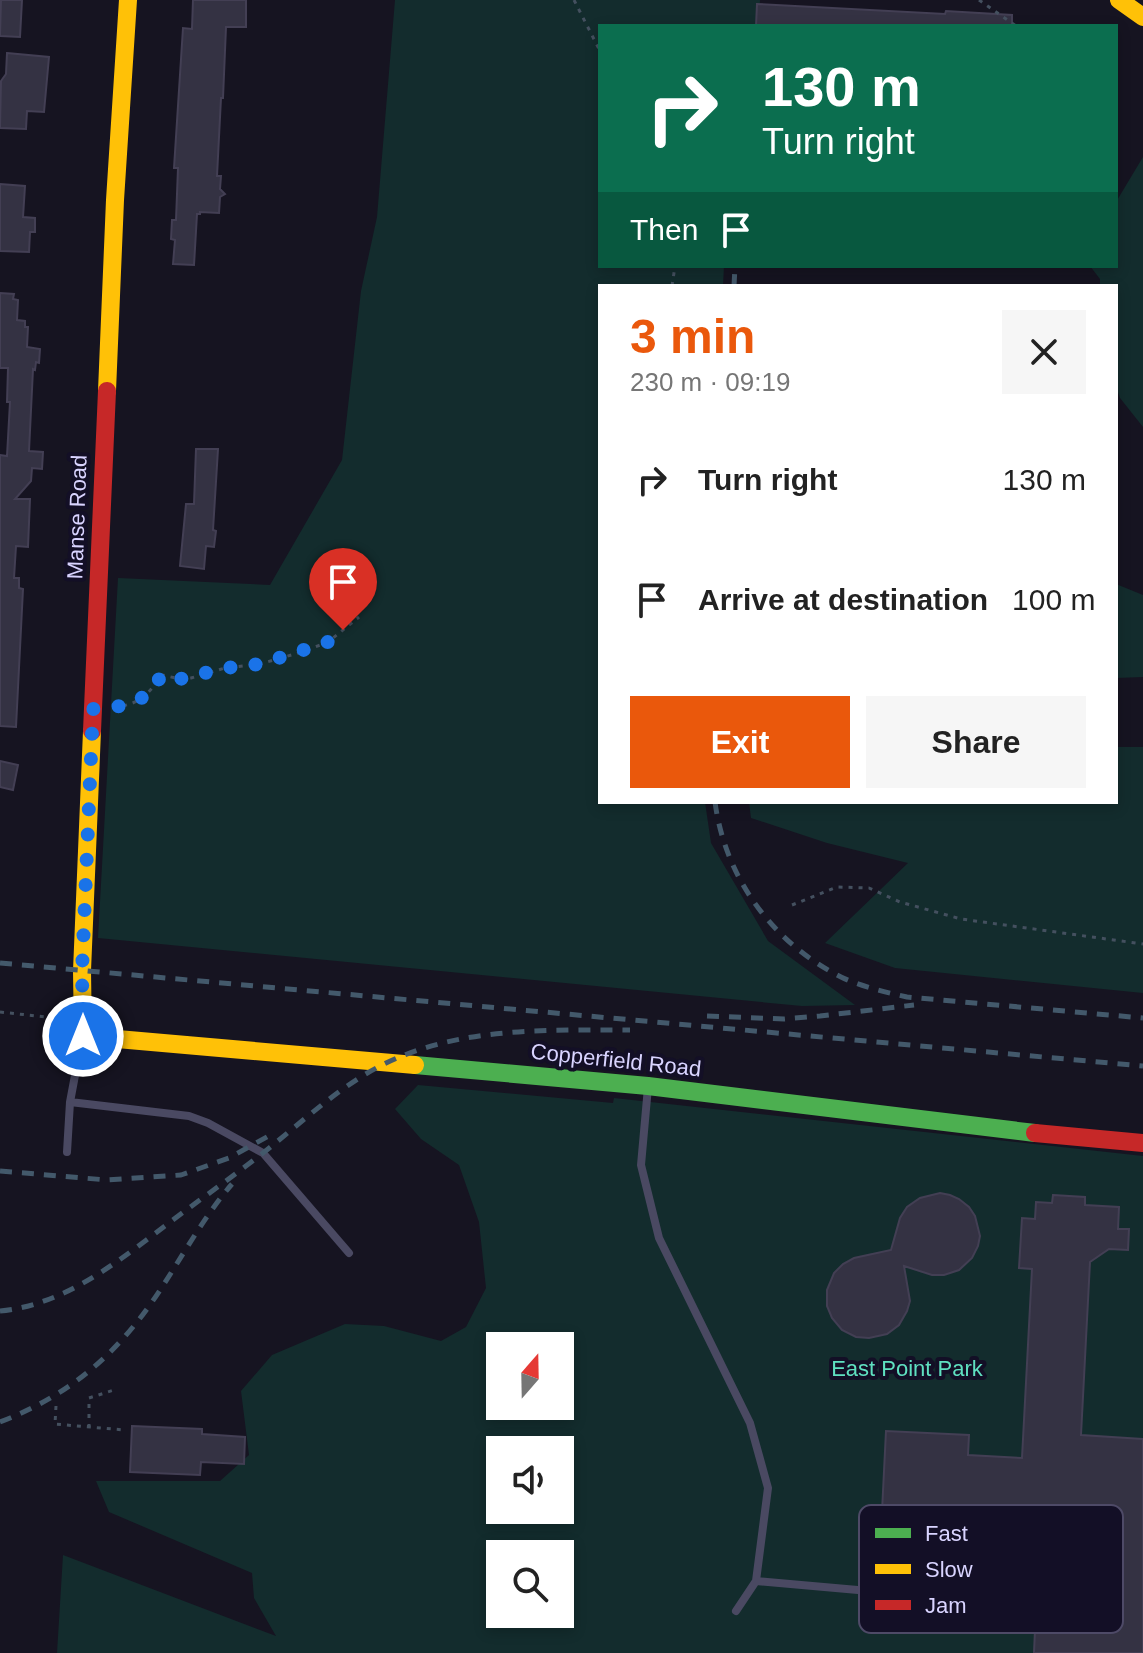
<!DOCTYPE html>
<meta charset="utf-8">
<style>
:root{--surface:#fff;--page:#f6f6f6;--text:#222;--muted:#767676;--accent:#ea580c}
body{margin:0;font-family:Helvetica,sans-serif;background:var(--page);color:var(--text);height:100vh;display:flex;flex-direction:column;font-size:30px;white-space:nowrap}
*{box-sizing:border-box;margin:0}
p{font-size:26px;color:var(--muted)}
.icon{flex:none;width:44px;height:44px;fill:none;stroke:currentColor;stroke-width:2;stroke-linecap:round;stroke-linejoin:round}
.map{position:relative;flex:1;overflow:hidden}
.details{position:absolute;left:598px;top:284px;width:520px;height:520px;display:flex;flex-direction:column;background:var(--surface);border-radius:0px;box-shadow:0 4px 12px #0003}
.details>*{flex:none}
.hud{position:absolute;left:598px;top:24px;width:520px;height:244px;border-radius:0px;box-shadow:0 4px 12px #0003;background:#0b6e4f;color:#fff;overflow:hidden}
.needle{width:52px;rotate:20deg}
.tools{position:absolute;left:486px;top:1332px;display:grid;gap:16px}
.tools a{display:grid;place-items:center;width:88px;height:88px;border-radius:0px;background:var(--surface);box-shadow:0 4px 12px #0003;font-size:40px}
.pin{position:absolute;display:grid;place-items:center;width:68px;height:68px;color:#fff;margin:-82px -34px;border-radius:50% 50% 50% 0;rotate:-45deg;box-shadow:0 0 8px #0007}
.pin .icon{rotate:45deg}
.me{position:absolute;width:88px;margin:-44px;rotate:0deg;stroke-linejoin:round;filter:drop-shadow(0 0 6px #0008)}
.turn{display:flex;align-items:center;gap:28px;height:168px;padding:0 32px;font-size:36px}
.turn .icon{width:104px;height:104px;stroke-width:2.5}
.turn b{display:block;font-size:56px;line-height:68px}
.then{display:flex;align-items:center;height:76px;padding:0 32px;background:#0003;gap:16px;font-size:30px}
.round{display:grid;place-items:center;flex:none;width:84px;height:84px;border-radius:0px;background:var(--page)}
.overview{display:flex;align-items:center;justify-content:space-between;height:136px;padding:0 32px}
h1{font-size:48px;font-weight:600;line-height:60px;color:var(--accent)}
.button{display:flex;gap:16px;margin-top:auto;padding:16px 32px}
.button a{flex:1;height:92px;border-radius:0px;background:var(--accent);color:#fff;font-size:32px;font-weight:600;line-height:92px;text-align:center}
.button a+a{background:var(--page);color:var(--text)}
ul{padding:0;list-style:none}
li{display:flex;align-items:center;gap:24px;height:120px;padding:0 32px}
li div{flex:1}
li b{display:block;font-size:30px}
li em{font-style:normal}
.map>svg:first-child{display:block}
.green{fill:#132c2d;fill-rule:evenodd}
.building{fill:#343243;stroke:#433f54;stroke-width:2}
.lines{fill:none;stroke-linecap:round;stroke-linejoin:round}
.path{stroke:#44505f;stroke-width:3;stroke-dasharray:4 6;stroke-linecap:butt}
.lane{stroke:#4a4962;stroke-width:8}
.fast{stroke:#4caf50;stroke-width:18}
.slow{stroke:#ffc107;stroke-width:18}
.jam{stroke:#c62828;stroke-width:18}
.rail{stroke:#43596b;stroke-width:5;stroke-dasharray:12 10;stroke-linecap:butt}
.route{stroke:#1a73e8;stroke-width:14;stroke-dasharray:0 25.2}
.labels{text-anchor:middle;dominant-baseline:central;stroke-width:8;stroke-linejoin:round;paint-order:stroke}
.street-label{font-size:22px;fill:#d9d4ff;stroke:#130f26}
.park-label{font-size:22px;fill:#5fe0c0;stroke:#130f26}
.key{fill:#130f26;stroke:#4e4a67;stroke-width:2}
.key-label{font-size:22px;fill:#d9d4ff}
</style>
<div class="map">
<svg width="1143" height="1653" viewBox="0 0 1143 1653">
<rect width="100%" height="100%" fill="#161421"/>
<path class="green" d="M395 0H760L759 26H600V266H724L723 286H600V802H705L711 843 768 941 855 1005 802 1006 98 938 118 578 270 585 342 460 361 291 377 217Z
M1143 157V427L1120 398 1116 386V286H1100V279L1090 266H1116V202Z
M1116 584 1143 595V677L1116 678Z
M1116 747H1143V993L895 968 825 943 908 863 827 843 751 818 749 802H1116Z
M418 1085 613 1103 614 1098 1143 1156V1653H57L63 1555 276 1636 254 1598 252 1573 109 1512 96 1481H220L249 1455 241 1391 272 1355 345 1324 384 1326 441 1341 466 1327 486 1288 479 1222 459 1165 421 1139 395 1109ZM500 1346H560V1406H500ZM500 1450H560V1510H500ZM500 1554H560V1614H500Z"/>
<path class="building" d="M1 0H22L20 37 0 36Z
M193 0H246V27H226L223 98H221L217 176H221L220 189 225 194 220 197 219 213 200 212V214H197L194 265 173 264 175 240 171 239 172 220H176L178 168H174L183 28 192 29Z
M757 4 945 14 946 11 1012 15V26H756Z
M7 53 49 57 44 112 27 111 26 129 0 128 1 81 6 74Z
M0 184 25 186 23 217 35 218V232H30L29 252 0 251Z
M0 293 14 294 13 299 18 300 17 320 25 321V327H28L27 347 40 349 39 363 36 362 35 370 33 369 29 451 43 452 42 469 32 468 31 481 15 499H30L28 547 16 546 14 578H19V588L23 589 16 727 0 726V455L7 456 10 402H7L8 368H0Z
M196 449H218L213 530 216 531 214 547 206 546 204 569 180 566 186 504H194Z
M0 761 18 765 13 790 0 787Z
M940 1193 950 1195 959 1199 969 1207 975 1216 980 1236 978 1246 972 1258 959 1270 944 1275H932L904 1266 910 1301 907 1311 899 1325 887 1334 869 1338 856 1337 842 1330 832 1318 827 1306V1290L834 1273 843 1264 854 1258 891 1250 900 1218 907 1207 920 1198Z
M1053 1195 1085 1197V1205L1119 1207 1118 1229H1129L1128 1250 1109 1249 1090 1262 1081 1435 1143 1439V1653H1034L1038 1561 990 1558V1567L962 1566V1556L880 1552 886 1431 969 1435 968 1455 1022 1458 1032 1269 1019 1268 1022 1218 1035 1219 1036 1202 1052 1203Z
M132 1426 202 1429V1434L245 1437 244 1464 201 1462 200 1475 130 1472Z"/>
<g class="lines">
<path class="path" d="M574 0 600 51
M979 0 1016 26
M672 286 675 266
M113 707C139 705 147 696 162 675L180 679 191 678 225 668 260 664 302 652 328 642 359 617
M792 905 837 887 869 888 900 902 961 919 1143 944
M0 1012 64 1019
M56 1406 55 1424 124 1430
M89 1428V1398L114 1390"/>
<path class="lane" d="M82 1038 70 1102 189 1116 208 1123 263 1153 349 1253
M648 1087 641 1165 659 1238 750 1423 768 1488 756 1581 948 1598
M67 1152 70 1102
M736 1611 756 1581"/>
<path class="fast" d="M415 1065 648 1086 1035 1133"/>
<path class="slow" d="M1119 0 1143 17
M107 391 115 200 128 0
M92 731 82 971 83 1036 415 1065"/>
<path class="jam" d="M92 731 107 391
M1035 1133 1143 1143"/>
<path class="rail" d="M734 286 735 266
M715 802C725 878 773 943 841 977 862 987 885 992 907 997L1143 1018
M0 963 1143 1066
M707 1016 784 1019 820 1016 914 1005
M0 1171 107 1180 181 1175 229 1158 274 1133
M0 1311C64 1305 116 1263 165 1226 199 1200 234 1176 268 1149 299 1124 330 1096 364 1075 445 1026 539 1030 630 1030
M0 1422C65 1397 112 1359 152 1302 179 1263 201 1220 232 1184"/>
</g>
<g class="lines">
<path class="route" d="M83 1036 82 971 93 709C130 705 139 708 162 675L180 679 225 668 260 664 328 642 343 630"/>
</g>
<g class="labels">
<g class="street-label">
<text transform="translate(77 517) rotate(-88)">Manse Road</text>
<text transform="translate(616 1060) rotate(6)">Copperfield Road</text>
</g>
<g class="park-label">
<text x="907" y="1368">East Point Park</text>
</g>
</g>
<rect x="859" y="1505" width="264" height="128" rx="12" class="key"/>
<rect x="875" y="1528" width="36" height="10" fill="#4caf50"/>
<rect x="875" y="1564" width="36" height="10" fill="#ffc107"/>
<rect x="875" y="1600" width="36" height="10" fill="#c62828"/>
<g class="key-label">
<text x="925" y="1541">Fast</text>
<text x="925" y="1577">Slow</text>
<text x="925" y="1613">Jam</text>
</g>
</svg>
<div class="tools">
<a><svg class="needle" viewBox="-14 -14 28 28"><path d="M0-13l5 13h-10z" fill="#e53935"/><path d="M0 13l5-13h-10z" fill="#767676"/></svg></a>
<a><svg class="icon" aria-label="sound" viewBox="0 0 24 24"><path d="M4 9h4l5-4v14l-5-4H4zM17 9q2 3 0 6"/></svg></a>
<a><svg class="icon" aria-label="search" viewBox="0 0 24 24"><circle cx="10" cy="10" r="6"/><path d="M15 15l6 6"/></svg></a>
</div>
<div class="pin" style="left:343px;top:630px;background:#d93025"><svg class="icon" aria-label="arrive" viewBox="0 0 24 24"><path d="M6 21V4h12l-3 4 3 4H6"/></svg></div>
<svg class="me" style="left:83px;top:1036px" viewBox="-20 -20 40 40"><circle r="17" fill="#1a73e8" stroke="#fff" stroke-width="3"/><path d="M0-11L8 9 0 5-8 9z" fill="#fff"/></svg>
<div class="hud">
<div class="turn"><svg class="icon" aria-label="right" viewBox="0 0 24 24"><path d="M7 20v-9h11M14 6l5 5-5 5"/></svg><div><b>130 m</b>Turn right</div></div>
<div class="then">Then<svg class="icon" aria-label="arrive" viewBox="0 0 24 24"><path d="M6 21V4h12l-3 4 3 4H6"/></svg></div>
</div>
<section class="details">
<div class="overview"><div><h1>3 min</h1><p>230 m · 09:19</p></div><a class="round"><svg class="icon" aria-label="close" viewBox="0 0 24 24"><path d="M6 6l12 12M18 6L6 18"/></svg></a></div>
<ul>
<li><svg class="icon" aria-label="right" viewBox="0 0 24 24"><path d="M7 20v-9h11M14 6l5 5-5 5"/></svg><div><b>Turn right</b></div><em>130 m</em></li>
<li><svg class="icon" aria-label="arrive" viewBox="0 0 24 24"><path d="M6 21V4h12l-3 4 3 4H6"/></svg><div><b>Arrive at destination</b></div><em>100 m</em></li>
</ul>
<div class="button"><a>Exit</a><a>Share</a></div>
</section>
</div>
